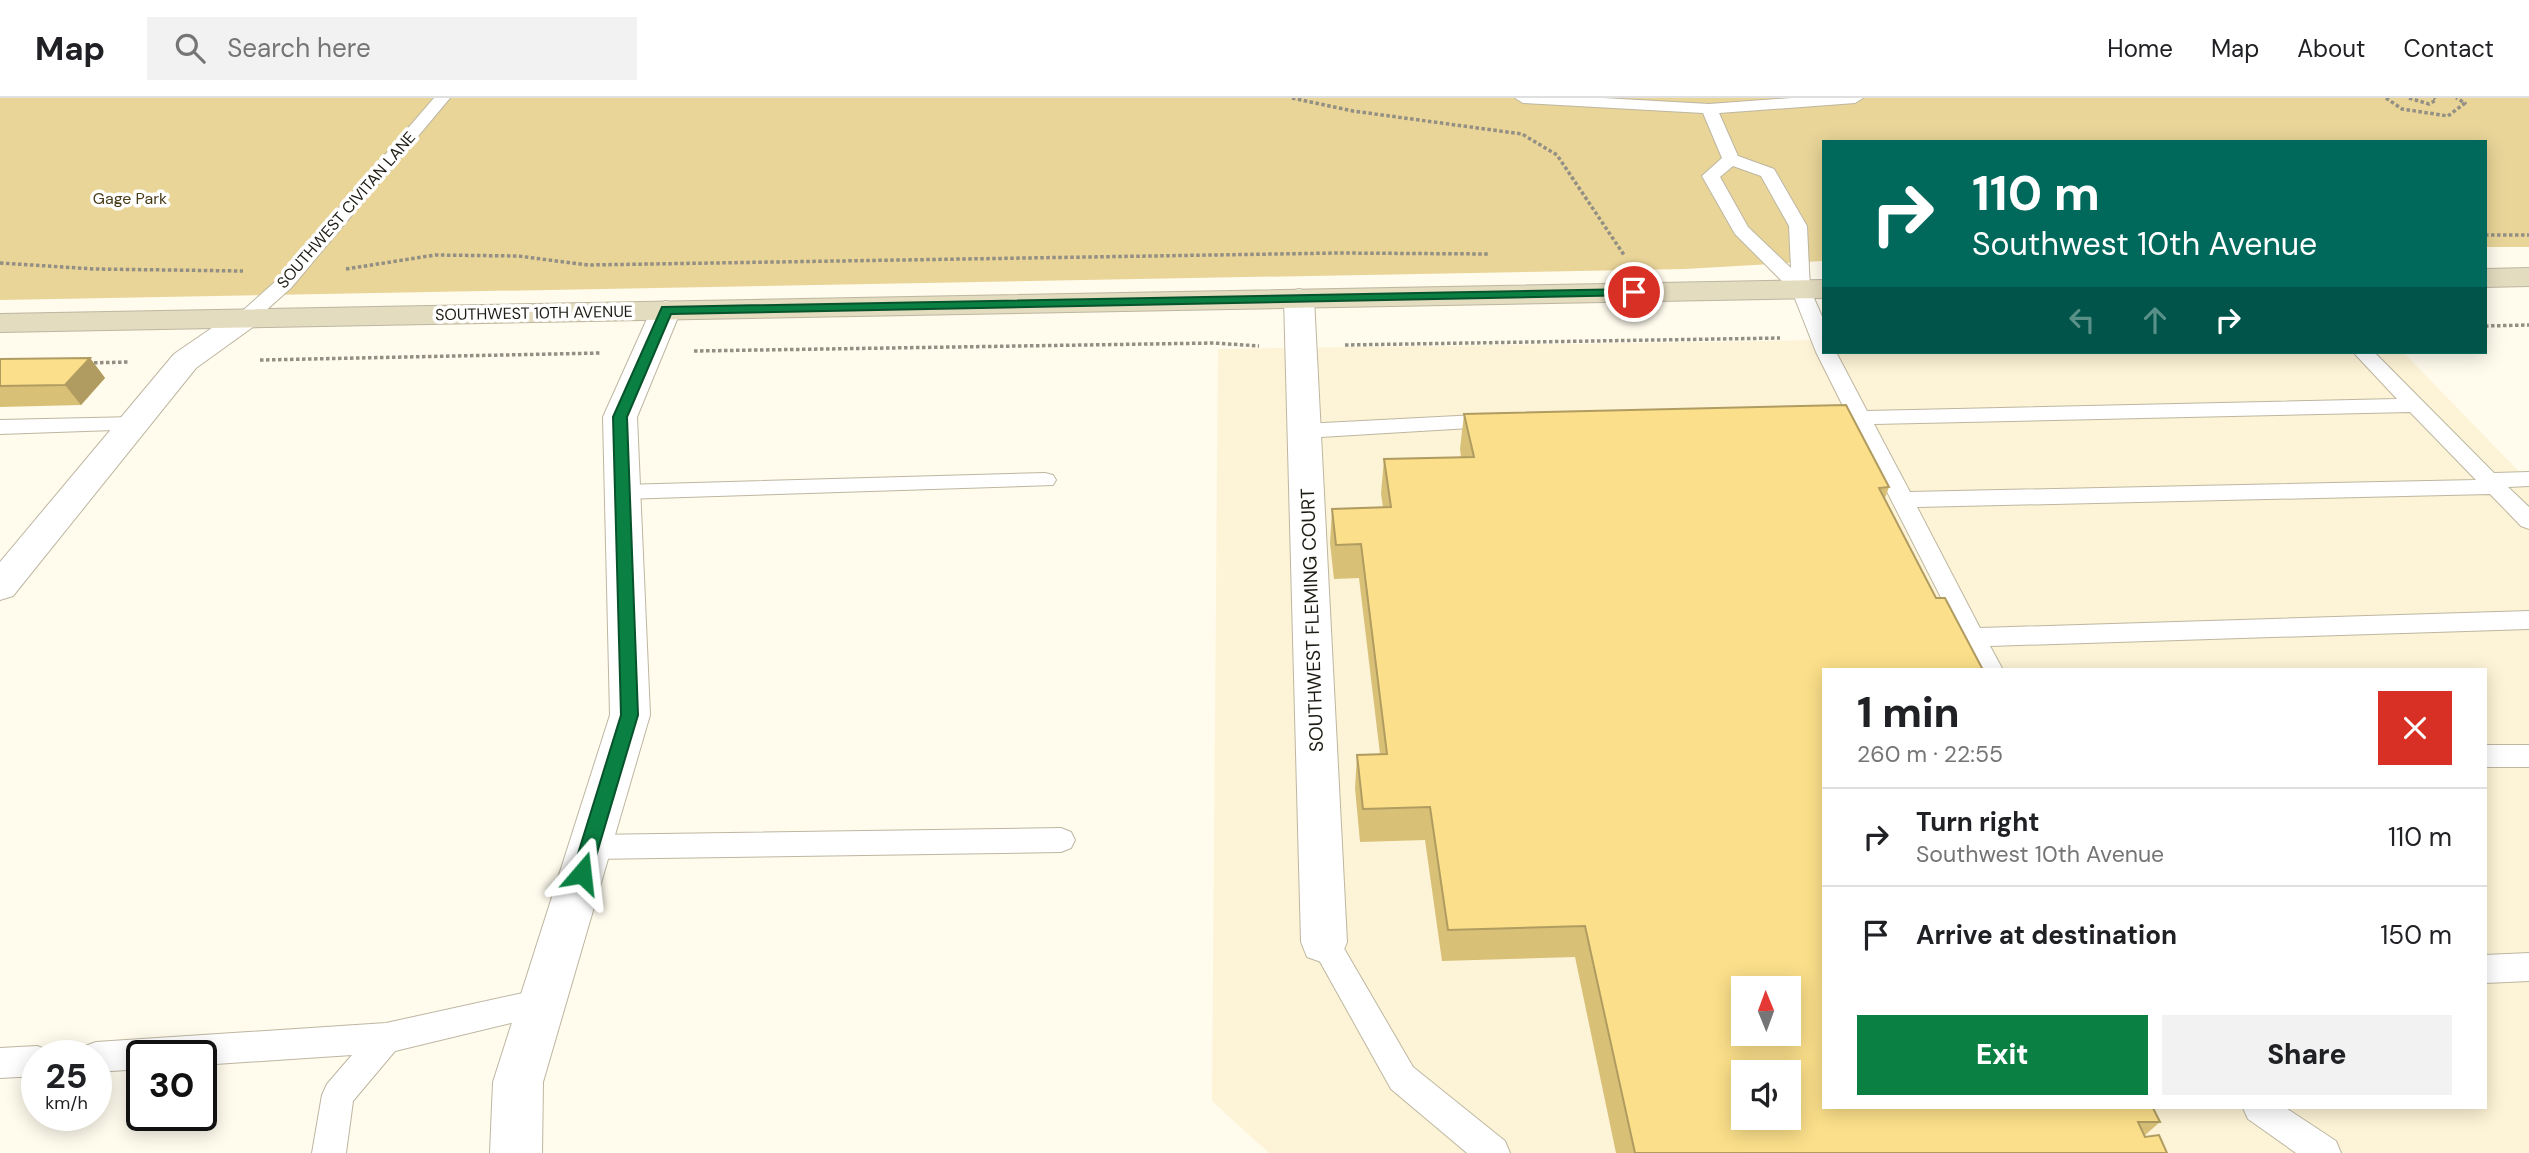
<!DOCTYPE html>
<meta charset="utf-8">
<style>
:root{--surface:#fff;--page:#f2f2f2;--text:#202124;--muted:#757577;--line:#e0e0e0;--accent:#0b8043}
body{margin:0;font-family:"DM Sans",sans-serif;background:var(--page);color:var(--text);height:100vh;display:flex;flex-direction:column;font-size:26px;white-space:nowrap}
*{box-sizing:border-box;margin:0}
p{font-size:23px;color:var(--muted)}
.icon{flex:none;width:38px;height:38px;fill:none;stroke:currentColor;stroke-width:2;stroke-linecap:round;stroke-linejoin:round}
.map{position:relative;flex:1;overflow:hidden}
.details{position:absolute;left:1822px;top:570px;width:665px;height:441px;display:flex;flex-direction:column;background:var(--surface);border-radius:0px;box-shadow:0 4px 18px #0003}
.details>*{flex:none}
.top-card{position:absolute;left:1822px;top:42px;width:665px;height:214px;border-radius:0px;box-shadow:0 4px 18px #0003;background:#00695c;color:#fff;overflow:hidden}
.needle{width:46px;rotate:359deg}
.tools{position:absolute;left:1731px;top:878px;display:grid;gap:14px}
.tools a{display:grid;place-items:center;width:70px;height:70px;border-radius:0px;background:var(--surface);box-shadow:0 4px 18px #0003;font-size:35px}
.speed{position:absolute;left:21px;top:942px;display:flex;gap:14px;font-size:35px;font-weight:700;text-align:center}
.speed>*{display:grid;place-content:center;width:91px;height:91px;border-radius:50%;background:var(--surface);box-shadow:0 4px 18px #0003;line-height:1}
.speed small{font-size:18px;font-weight:400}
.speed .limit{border:4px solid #111;border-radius:10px;background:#fff;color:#111}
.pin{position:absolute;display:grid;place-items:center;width:60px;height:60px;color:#fff;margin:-30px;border:4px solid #fff;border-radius:50%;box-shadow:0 2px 7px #0007}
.me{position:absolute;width:77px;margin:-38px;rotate:17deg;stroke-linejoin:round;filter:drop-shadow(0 0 5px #0008)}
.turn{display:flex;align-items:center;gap:24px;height:147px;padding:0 35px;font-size:32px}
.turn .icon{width:91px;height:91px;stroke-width:2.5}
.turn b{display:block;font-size:49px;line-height:60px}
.lanes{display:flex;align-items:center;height:66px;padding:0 35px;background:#0003;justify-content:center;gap:35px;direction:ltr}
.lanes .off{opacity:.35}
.round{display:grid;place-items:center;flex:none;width:74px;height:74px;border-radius:0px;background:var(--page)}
.head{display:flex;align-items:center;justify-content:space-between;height:119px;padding:0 35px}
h1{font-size:42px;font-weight:800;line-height:52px}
.action{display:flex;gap:14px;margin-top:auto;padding:14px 35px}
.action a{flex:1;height:80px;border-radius:0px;background:var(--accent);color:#fff;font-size:28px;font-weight:800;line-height:80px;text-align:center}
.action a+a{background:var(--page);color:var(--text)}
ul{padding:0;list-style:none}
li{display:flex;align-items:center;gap:21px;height:98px;padding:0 35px;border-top:2px solid var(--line)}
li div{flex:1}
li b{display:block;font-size:26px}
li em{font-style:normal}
header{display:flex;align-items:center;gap:42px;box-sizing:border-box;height:98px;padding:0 35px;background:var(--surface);border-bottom:2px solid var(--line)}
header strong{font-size:33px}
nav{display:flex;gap:38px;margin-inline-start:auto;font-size:24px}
.search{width:490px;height:63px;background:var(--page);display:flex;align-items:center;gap:18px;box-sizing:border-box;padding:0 24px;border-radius:0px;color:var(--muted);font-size:26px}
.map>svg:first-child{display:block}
.built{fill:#fdf3d6;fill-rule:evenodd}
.green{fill:#e9d598}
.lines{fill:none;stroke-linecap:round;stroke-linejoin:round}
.service-casing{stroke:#bdb6a1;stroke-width:2}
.minor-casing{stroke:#bdb6a1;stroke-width:2}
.secondary-casing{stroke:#bdb6a1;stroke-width:2}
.path{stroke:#938f84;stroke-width:3.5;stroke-dasharray:3.5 2.5;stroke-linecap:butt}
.service{fill:#fff;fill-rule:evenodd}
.minor{fill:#fff;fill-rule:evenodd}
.secondary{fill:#e4dcbf;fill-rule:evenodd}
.wall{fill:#d8c077}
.shaded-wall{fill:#b09c61}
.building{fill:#fbdf8a;stroke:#b09c61;stroke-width:2;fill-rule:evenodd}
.route{fill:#0b8043;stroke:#07532c;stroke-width:2}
.labels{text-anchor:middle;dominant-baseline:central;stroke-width:7;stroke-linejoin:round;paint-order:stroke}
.far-park-label{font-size:16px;fill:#483c17;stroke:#fff}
.far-street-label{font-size:16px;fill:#1d1b13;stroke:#fff}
.street-label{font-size:19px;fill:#1d1b13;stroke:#fff}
</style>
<header>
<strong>Map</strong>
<div class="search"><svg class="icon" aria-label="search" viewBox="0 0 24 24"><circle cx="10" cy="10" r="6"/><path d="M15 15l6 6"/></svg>Search here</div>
<nav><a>Home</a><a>Map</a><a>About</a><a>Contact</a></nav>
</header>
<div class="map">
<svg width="2529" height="1055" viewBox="0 0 2529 1055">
<rect width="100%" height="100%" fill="#fffbed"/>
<path class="built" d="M1823 242 1824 254H2403L2529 384V1055H1269L1212 1003 1218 251ZM1824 572H2485V1010H1824ZM1743 891H1788V936H1743ZM1743 975H1788V1020H1743Z"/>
<path class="green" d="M0 0H2529V149H2485V44H1824L1823 163 1685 171 0 202Z"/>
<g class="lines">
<defs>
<path id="service" d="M434 0H450L291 190 253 224H239L236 220 239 216 277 182Z
M1515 0H1603L1709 6 1792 0H1863L1855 5 1719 15 1738 58 1774 71 1807 128 1810 191 1824 223V254H1836L1867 313 2397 301 2353 254H2374L2494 375 2529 374V388L2508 389 2529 409V431L2521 428 2490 396 1917 409 1980 530 2529 513V531L1990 548 2003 572H1978L1853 327 1812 326 1808 321 1812 316 1846 314 1816 254 1792 193 1735 136 1702 78 1722 60 1703 15 1523 5ZM1733 68 1761 78 1789 128 1791 170 1748 129 1720 79ZM2410 314 2476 382 1910 394 1874 326Z
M1496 316 1503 318 1507 323 1503 328 1304 340 1296 338 1293 333 1296 328 1304 326Z
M135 319 142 321 146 326 142 331 0 336V322Z
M1045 375 1053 377 1056 382 1053 387 623 401 615 399 612 394 615 389 623 387Z
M2485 647H2529V669H2485Z
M1061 730 1071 734 1075 742 1071 750 1061 754 590 761 580 757 576 749 580 741 590 737Z
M1324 831 1335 835 1413 969 1505 1043 1510 1055H1467L1391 991 1309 844 1313 835Z
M2529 855V883L2485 885V857Z
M541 891 552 895 556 905 552 915 395 953 353 1003 346 1055H312L322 997 327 986 352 957 201 967V957H142V971L96 974V957H81L85 948 96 944 386 925Z
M37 948 48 952 50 957H37V978L0 980V950Z
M2243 1010H2286L2336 1043 2341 1055H2296L2248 1021Z"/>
<path id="minor" d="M1299 191 1310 194 1314 200 1347 844 1341 859 1324 865 1307 859 1301 844 1284 200 1288 194Z
M666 203 677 206 681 212 637 319 650 617 543 984 542 1055H490L493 984 610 617 603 319 651 212 655 206Z
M246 211 257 214 261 220 257 226 196 270 13 498 0 502V464L174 256 235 214Z"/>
<path id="secondary" d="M2529 170V188L2485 189V171Z
M1824 182V200L0 234V216Z"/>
</defs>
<use href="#service" class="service-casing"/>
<use href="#minor" class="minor-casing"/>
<use href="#secondary" class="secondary-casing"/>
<path class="path" d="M1292 0 1353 13 1522 36 1557 57 1624 157
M2386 0 2402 11 2448 18 2465 5 2456 0
M2409 0 2429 6 2436 2 2434 0
M2485 137H2529
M0 165 95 171 243 173
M346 171 435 157 518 158 588 167 1338 155 1490 156
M2485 228 2529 227
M1345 247 1780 240
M694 253 1214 245 1259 248
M260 262 601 255
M88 265 129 264"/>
<use href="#service" class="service"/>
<use href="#minor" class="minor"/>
<use href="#secondary" class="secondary"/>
</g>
<path class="wall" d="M90 260 105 280 81 307 0 309V261Z
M1464 316 1889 389 1824 572 2160 1024 2144 1038 2167 1055H1616L1575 859 1442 863 1425 742 1360 744 1355 690 1357 657 1380 656 1359 480 1334 481 1330 445 1332 411 1383 409 1381 396 1384 361 1461 359 1460 351Z"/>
<path class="shaded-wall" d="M90 260 105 280 81 307 65 287Z"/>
<path class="building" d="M90 260 65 287 0 288V261Z
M1846 307 1889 389 1879 390 1936 500H1945L1983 572H1824V1010H2153L2160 1024H2138L2145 1039 2159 1037 2167 1055H1635L1585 828 1448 832 1430 709 1363 711 1357 657 1387 656 1361 446 1336 447 1332 411 1391 409 1384 361 1474 359 1464 316ZM1743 891H1788V936H1743ZM1743 975H1788V1020H1743Z"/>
<path class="route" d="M1634 191 1640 194 1638 197 671 216 627 319 638 617 591 775 588 780 582 783 575 780 572 775 621 617 613 319 662 209Z"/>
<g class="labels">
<g class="far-park-label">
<text x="130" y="100">Gage Park</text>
</g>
<g class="far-street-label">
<text transform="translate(346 112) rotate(-49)">SOUTHWEST CIVITAN LANE</text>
<text transform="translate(534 215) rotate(-1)">SOUTHWEST 10TH AVENUE</text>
</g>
<g class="street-label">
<text transform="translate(1312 522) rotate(-92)">SOUTHWEST FLEMING COURT</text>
</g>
</g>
</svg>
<div class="tools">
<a><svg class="needle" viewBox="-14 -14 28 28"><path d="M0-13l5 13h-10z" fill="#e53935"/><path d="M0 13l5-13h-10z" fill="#757577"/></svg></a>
<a><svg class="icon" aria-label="sound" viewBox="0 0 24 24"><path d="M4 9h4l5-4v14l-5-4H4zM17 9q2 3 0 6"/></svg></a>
</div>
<div class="speed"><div>25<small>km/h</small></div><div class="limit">30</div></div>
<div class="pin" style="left:1634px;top:194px;background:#d93025"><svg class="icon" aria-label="arrive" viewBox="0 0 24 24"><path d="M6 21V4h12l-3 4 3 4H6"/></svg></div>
<svg class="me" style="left:582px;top:775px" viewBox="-20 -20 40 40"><path d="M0-17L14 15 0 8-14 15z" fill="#0b8043" stroke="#fff" stroke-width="4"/></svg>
<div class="top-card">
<div class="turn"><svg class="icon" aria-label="right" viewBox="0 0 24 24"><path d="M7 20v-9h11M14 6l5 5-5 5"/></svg><div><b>110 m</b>Southwest 10th Avenue</div></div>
<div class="lanes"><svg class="icon off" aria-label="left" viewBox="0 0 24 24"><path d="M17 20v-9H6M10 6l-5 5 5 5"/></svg><svg class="icon off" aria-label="ahead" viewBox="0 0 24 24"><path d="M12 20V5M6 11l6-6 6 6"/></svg><svg class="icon" aria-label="right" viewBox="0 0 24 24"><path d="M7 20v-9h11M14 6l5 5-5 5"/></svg></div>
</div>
<section class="details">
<div class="head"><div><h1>1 min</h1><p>260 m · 22:55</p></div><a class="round" style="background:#d93025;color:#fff"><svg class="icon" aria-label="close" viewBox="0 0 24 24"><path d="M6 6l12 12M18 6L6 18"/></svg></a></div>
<ul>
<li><svg class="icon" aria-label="right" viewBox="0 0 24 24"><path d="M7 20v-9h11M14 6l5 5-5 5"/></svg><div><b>Turn right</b><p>Southwest 10th Avenue</p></div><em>110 m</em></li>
<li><svg class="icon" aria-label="arrive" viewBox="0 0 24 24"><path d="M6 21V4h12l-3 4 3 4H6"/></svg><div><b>Arrive at destination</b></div><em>150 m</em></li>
</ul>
<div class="action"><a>Exit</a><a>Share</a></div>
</section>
</div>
